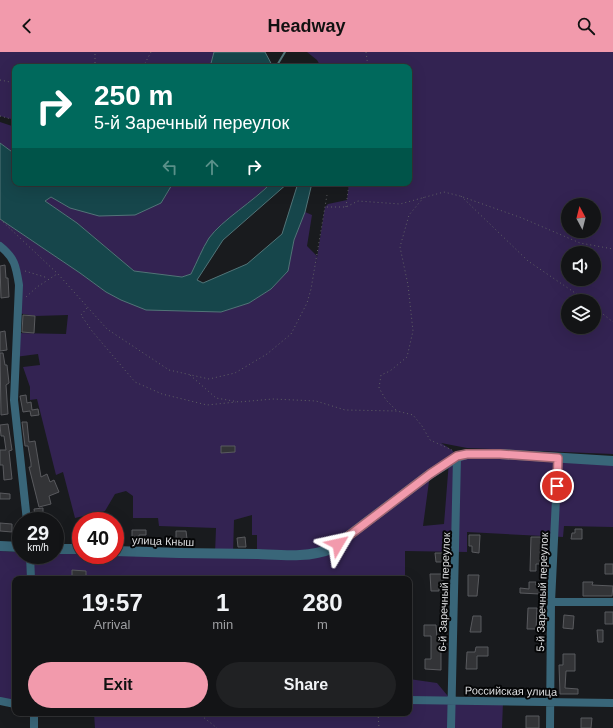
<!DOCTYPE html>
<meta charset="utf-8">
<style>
:root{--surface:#131416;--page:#202123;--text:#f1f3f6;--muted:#9d9ea1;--line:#323335;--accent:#f29aac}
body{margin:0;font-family:Arial,sans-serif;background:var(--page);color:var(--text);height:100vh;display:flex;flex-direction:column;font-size:15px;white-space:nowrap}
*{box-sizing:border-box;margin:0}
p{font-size:13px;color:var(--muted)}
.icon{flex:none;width:22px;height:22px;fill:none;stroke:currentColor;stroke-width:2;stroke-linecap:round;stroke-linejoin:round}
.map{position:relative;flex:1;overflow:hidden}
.panel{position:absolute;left:12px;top:524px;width:400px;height:140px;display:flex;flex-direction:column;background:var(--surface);border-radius:8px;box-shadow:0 4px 16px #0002,0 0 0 1px var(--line)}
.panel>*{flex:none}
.banner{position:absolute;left:12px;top:12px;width:400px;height:122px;border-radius:8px;box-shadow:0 4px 16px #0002,0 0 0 1px var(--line);background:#00695c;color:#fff;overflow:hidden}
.needle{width:26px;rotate:353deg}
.tools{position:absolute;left:561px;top:146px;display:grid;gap:8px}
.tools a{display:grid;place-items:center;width:40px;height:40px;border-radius:50%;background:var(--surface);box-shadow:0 4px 16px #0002,0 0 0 1px var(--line);font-size:20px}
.speed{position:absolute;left:12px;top:460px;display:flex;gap:8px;font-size:20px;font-weight:700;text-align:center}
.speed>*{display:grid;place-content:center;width:52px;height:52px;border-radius:50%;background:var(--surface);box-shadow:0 4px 16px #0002,0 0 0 1px var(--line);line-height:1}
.speed small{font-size:10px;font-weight:400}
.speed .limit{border:6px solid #d22;background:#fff;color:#111}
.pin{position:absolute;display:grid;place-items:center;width:34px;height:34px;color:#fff;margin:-17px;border:2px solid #fff;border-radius:50%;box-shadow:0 1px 4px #0007}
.me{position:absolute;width:44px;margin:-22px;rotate:54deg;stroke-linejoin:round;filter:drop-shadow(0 0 3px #0008)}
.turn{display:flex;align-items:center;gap:14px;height:84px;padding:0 16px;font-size:18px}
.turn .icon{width:52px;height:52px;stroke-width:2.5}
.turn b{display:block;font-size:28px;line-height:34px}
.lanes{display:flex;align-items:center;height:38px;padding:0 16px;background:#0003;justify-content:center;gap:20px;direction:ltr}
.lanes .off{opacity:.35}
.eta{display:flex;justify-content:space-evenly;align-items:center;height:68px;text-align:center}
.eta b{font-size:24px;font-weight:700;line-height:28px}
.action{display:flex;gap:8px;margin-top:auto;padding:8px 16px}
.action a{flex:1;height:46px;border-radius:24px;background:var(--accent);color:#111;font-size:16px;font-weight:700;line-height:46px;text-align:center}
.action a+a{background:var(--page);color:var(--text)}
header{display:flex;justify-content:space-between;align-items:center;height:52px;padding:0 16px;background:var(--accent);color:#111;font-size:18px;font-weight:700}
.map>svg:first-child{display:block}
.green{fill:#332352;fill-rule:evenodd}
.water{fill:#16464b;stroke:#527478}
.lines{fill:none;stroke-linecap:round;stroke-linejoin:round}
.stream{stroke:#527478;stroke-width:2}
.building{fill:#333437;stroke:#595a5e}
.path{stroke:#606164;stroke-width:1;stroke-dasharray:1 3;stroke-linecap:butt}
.minor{stroke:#396679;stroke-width:8}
.tertiary{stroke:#396679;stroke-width:10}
.route-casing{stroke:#9d6470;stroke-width:10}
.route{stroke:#f29aac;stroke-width:7}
.labels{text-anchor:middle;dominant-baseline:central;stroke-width:4;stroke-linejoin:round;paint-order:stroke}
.street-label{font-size:11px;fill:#dedfe1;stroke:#050607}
</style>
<header><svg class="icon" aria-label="back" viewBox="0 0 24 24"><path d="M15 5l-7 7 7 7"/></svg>Headway<svg class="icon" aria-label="search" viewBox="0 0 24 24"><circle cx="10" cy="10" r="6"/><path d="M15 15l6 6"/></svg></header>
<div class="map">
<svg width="613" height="676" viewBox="0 0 613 676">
<rect width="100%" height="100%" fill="#191b1e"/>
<path class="green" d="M0 0H214L210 15H15V68L0 64Z
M307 0H613V402L467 396 441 391 452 398 457 404 613 409V475L564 474 563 485 467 480V500L405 499V527H31L30 503H55V497H81V503L215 502 216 476 159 474 158 466H133V444L126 439 115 442 105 459 75 466 63 420 56 423 37 347 30 348V335L23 315 40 313 38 302 15 305 16 281 66 282 68 263 35 264 18 261 16 216 0 194V167L80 221 106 240 221 260 249 251 271 237 288 219 294 188 305 160 312 163 307 194 317 204 316 212 325 155 328 152 347 148 349 131H409V15H321L317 8ZM568 153H594V179H568ZM568 201H594V227H568ZM568 249H594V275H568ZM449 409 444 472 423 474 430 422ZM252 463V483H257V502H233L234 468Z
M0 70 15 75V102L0 91Z
M173 131H271L210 186 191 222 182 225 134 219 77 171 45 149 51 145 70 156 161 151Z
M0 499 21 500V503H24L27 506 28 527H15V650L0 646Z
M409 627 437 631 452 649 503 650 502 676H95L94 661H409Z"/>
<path class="water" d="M214 0H265L273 15H210Z
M0 91 15 102V131H173L161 151 135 163 99 164 70 156 51 145 45 149 77 171 134 219 182 225 191 222C197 210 202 197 209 186 222 168 254 149 271 131H288L223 188 197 228 203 231 247 212 282 182 298 131H312L305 160 294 188 288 219 271 237 249 251 221 260 146 258 121 248 106 240 80 221 0 167Z"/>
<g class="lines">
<path class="stream" d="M276 15 285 0"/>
</g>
<path class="building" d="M5 213 6 226H8L9 245 1 246 0 214Z
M23 263 35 264 34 281 22 280Z
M5 279 7 298 0 299V280Z
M0 301H3L5 313H7L9 331 6 333 8 362 1 363Z
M26 343 27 351 31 350 32 358 38 357 39 363 31 364 30 359 23 360 20 344Z
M22 370H27L29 390 35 389 41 425 47 422 50 430 54 428 59 440 49 444 51 452 39 455 29 415H31V411L28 394H25Z
M8 372 12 398 9 399 12 427 4 428 3 413H0V398H6L4 384H1L0 373Z
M221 394H235V400L221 401Z
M0 441 10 442V447H0Z
M43 456V463L35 464 34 457Z
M0 471 12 472V480L0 479Z
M575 477H582V487H571L572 481H575Z
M132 478H146V483H139V489H132Z
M176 479H186L187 487 176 488Z
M469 483H480L479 501 472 500V494H469Z
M245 485 246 495H238L237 486Z
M531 485H541L540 512H536V519H530Z
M435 501H443L444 510H436Z
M605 512H613V522H605Z
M72 518 86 519V526H72Z
M430 522H443V530H439V539H431Z
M468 523H479L477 544H468Z
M529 530H536V533H540V542L520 541V536L529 537Z
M583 530H593L592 533 613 534 612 544H583Z
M528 556H537L536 577H527Z
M605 560H613V572H605Z
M564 563 574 564 573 577 563 576Z
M473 564H481V580H470Z
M424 573H436L437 586H444V598H441V618L425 617V607H431V584H424Z
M597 578H603V590H598Z
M476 595H488V604H477V617H466L467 600H475Z
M563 602H575V619H566L565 636 578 637V642H560L559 613H563Z
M526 664H539V676H526Z
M581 666H592L591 676H581Z"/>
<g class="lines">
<path class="path" d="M366 0 368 15
M95 15V0
M143 15 151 0
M0 28 15 31
M0 64 15 68
M461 144 528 209 587 249
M327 155H346L358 149 400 152 444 140 460 144 522 166 580 191 613 197
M346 155 349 131
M0 167 58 222 107 277 169 318 209 327 235 321 267 302 291 282 307 251 311 237 327 143
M25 219 48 226
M26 245 37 235 57 222
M594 255 613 270
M87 256 81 263 92 279 135 330 162 342 207 353 236 350
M190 323 216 346 239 350 273 347 316 349 345 358 397 359 413 363 422 374 430 388 452 398
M396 358 386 348 379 336 381 323 390 319 407 305 413 279 408 233 400 195 409 163 424 145
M198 661 217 676
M378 661 379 676"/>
<path class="minor" d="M0 194C15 206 16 214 19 233L14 348 27 469
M30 503 31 527
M551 550H613
M409 648 613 651
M0 649 15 652
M34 661V676
M451 676 457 405
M550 676 551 550 558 405"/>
<path class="tertiary" d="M0 494 21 495
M55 497H81
M115 499C163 501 211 502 258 502 282 503 308 506 331 497L430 422 457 405 467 402H500L613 409"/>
</g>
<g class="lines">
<defs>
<path id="route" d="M338 492 430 422 457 404 467 402H500L558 406 557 434"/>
</defs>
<use href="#route" class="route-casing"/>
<use href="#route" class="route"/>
</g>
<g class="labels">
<g class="street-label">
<text transform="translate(163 489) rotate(2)">улица Кныш</text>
<text transform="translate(444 540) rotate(-88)">6-й Заречный переулок</text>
<text transform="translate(542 540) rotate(-88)">5-й Заречный переулок</text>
<text transform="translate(511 639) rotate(1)">Российская улица</text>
</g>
</g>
</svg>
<div class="tools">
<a><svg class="needle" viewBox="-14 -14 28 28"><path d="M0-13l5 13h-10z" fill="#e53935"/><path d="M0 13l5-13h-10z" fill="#9d9ea1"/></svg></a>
<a><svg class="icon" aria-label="sound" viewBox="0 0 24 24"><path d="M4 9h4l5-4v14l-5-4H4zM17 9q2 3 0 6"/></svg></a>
<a><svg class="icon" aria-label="layers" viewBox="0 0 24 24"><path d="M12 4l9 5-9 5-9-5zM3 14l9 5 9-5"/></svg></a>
</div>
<div class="speed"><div>29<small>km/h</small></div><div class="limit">40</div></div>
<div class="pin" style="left:557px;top:434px;background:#d93025"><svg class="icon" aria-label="arrive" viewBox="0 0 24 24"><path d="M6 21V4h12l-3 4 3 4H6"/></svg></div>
<svg class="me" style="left:338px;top:492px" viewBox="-20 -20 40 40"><path d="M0-17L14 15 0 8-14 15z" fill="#f29aac" stroke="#fff" stroke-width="4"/></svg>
<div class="banner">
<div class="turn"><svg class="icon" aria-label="right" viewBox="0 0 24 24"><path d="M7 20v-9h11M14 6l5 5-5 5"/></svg><div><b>250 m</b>5-й Заречный переулок</div></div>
<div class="lanes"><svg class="icon off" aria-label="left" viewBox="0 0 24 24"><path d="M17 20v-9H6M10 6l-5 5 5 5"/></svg><svg class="icon off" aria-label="ahead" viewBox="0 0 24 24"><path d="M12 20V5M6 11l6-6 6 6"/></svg><svg class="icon" aria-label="right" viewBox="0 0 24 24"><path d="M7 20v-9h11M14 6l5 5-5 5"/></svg></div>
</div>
<section class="panel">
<div class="eta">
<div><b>19:57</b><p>Arrival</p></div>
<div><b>1</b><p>min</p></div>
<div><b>280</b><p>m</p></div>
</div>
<div class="action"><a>Exit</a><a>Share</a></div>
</section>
</div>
